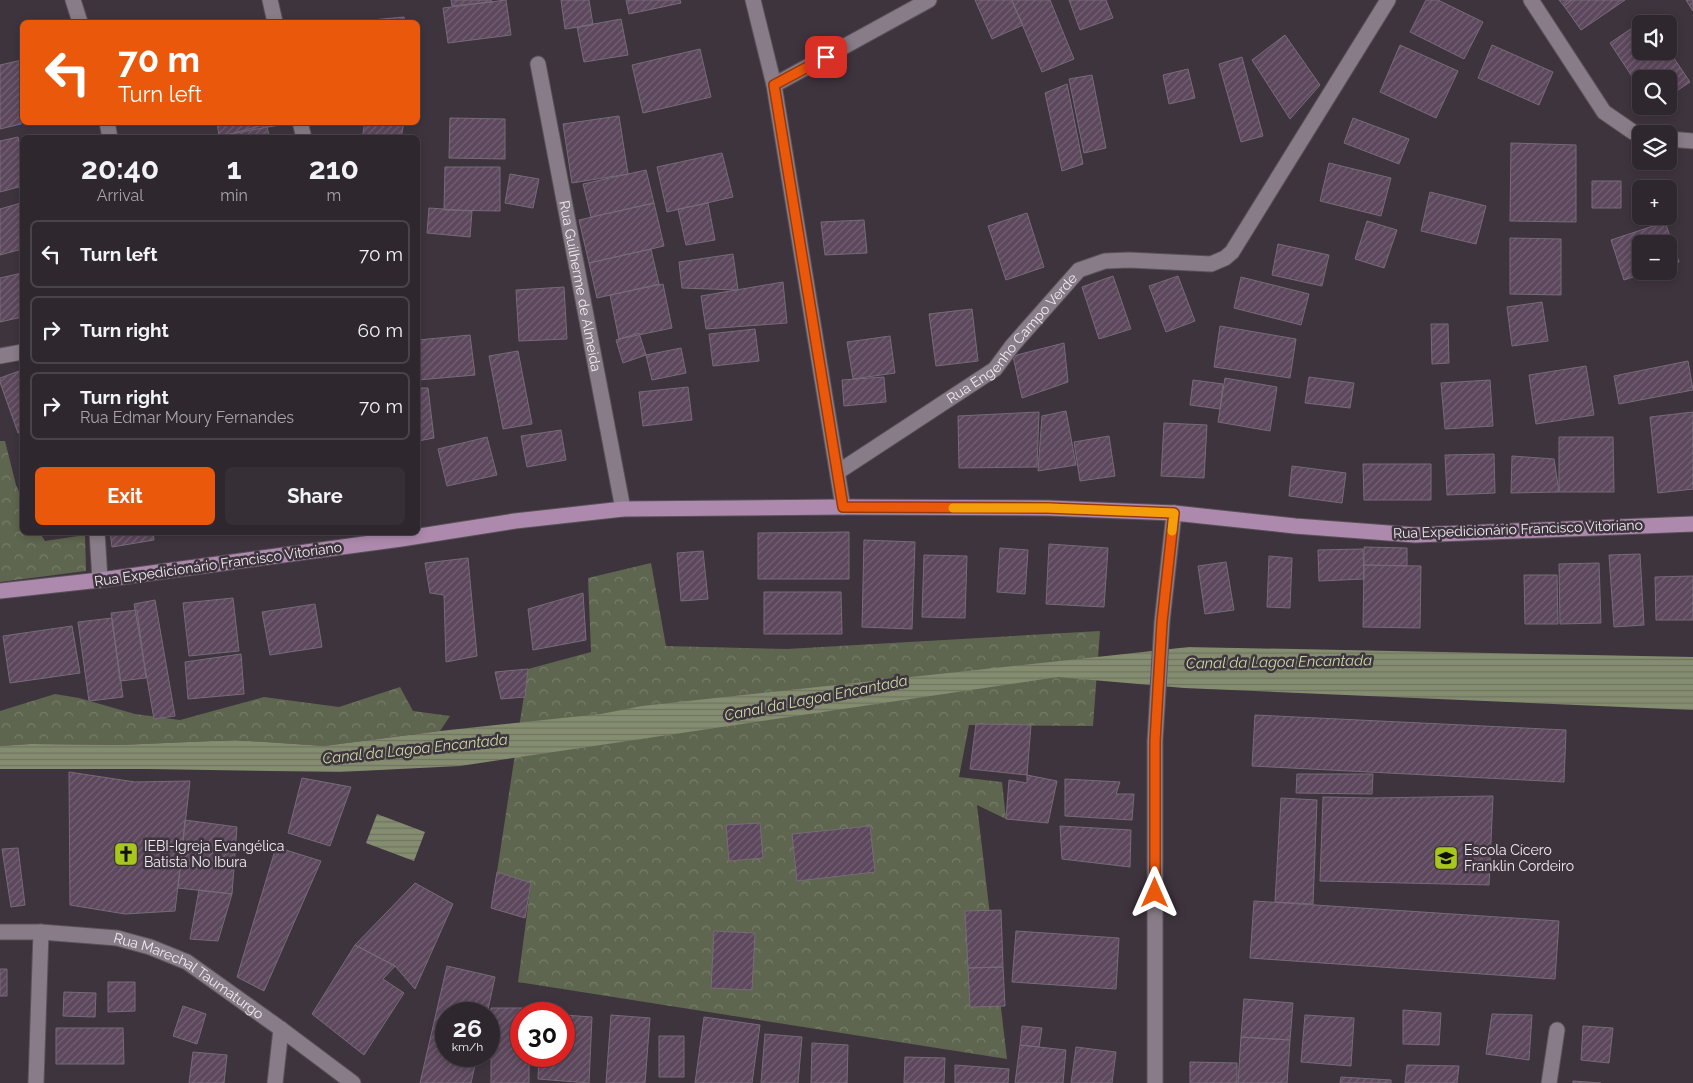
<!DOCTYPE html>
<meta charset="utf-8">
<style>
:root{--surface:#2e272e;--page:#362f36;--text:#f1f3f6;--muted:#a7a5aa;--line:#49444a;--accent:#ea580c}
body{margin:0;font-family:Raleway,sans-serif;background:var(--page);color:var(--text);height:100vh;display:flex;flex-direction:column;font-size:19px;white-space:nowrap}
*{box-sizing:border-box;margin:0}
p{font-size:16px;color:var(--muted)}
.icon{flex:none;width:28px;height:28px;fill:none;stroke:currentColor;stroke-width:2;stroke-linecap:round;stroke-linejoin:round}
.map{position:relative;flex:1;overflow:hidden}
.sheet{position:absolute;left:20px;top:135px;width:400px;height:400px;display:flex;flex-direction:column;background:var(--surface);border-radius:8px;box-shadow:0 2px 8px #0003,0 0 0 1px var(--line)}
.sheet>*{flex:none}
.hud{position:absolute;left:20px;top:20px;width:400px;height:105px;border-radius:8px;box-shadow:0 2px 8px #0003,0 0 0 1px var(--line);background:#ea580c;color:#fff;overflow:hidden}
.tools{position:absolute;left:1632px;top:15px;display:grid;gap:10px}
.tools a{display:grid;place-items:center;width:45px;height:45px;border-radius:8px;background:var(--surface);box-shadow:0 2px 8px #0003,0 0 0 1px var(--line);font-size:25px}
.speed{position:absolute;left:435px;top:1002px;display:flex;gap:10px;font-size:25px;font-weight:700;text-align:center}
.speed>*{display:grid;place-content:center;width:65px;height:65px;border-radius:50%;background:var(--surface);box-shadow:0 2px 8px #0003,0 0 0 1px var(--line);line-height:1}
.speed small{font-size:12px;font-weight:400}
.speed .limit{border:8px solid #d22;background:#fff;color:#111}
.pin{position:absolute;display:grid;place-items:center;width:42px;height:42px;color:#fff;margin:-21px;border-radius:10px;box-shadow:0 2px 8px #0006}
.me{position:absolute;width:55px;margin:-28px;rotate:0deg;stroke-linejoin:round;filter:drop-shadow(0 0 4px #0008)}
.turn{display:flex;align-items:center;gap:18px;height:105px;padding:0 15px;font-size:22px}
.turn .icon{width:65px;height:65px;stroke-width:2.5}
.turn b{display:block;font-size:35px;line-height:42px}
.eta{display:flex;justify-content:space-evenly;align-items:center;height:85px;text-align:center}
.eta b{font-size:30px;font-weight:700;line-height:35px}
.action{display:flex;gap:10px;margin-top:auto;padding:10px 15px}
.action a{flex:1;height:58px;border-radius:8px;background:var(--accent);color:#fff;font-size:20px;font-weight:700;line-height:58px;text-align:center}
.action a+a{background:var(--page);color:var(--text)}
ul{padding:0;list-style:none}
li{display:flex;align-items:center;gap:15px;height:68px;margin:0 10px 8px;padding:0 5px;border:2px solid var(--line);border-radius:8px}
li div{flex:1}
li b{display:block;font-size:19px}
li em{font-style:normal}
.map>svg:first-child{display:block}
.forest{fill:url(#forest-crowns)}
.water{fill:url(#water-rules)}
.building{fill:url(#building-hatch);stroke:#776b77}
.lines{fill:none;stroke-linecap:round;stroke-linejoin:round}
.minor-casing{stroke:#5a5159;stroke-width:17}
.major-casing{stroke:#5a5159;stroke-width:17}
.minor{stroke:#877c87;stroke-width:15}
.major{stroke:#ad8aad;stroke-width:15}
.route-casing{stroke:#983908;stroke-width:12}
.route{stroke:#ea580c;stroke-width:9}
.slow{stroke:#f59e0b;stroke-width:9}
.labels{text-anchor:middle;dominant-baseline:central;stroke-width:5;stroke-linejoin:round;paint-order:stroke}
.street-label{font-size:14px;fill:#f1eaf1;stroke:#3e343e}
.poi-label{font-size:14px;fill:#f1eaf1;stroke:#3e343e;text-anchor:start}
.water-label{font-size:15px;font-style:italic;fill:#cbdba4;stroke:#3e343e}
</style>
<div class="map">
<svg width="1693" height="1083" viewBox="0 0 1693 1083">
<defs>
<pattern id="forest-crowns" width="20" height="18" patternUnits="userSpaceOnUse" patternTransform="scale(1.25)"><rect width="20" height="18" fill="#5f664f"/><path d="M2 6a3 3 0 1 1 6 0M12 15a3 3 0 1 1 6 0" fill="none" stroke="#767c69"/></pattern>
<pattern id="water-rules" width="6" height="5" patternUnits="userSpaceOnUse" patternTransform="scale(1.25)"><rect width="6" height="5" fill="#858d70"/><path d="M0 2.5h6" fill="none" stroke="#707462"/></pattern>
<pattern id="building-hatch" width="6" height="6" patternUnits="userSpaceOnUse" patternTransform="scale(1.25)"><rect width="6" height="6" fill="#5c475c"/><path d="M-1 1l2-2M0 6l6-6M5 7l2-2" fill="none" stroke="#746274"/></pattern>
</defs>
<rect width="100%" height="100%" fill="#3e343e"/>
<path class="forest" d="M0 441H5L16 485 22 498V532L40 533 45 541 85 535 86 571 0 582Z
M651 563 666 646 787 649 1100 631 1093 726 969 725 959 777 1002 782 1006 819 977 805 1007 1059 518 982 531 883 497 872 528 669 591 652 588 578Z
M400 687 413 711 450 716 440 731 324 746 235 740 120 745 31 744 0 746V711L55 694 79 698 135 714 180 720 264 697 339 707Z"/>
<path class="water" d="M1189 647 1693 657V710L1184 688 1058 677 460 766 339 772 148 769H0V746L31 744 120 745 235 740 324 746 440 731 601 714 642 706Z
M377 814 425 832 414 861 366 843Z"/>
<path class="building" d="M451 0H491L492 2 452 6Z
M506 0 511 35 448 43 443 8Z
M561 0H589L593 25 565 29Z
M626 0H680L681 3 629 14Z
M975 0H1011L1023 25 992 39Z
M1012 0H1050L1074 59 1042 72Z
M1069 0H1106L1113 18 1080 30Z
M1426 0H1438L1483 22 1464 59 1410 32Z
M1559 0H1572L1564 6Z
M1572 0H1625L1581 30 1564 6Z
M1686 0H1693V11Z
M404 17 405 22H371V20Z
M1647 18 1651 24H1641V51H1669L1690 82 1669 96V79H1641V90L1610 43Z
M621 19 628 55 584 62 577 27Z
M1285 35 1320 85 1290 119 1252 60Z
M1400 45 1458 71 1436 118 1380 92Z
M1492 45 1553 72 1539 105 1478 78Z
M700 49 711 97 643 113 632 65Z
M1242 57 1263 136 1241 142 1219 64Z
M22 60V122H29L0 129V65Z
M1188 69 1195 98 1169 104 1163 75Z
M1092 75 1106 148 1084 153 1069 79Z
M1067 84 1083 164 1062 171 1045 93Z
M619 116 628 174 572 183 563 124Z
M450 118 505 119V159L449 158Z
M1353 118 1409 139 1399 164 1344 143Z
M217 122H285V124L219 136Z
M365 122H404L401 138H362Z
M266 124 270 138H220V137Z
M18 137 22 155V186L0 192V141Z
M1511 143 1576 145V222L1510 221Z
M722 153 733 197 667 212 657 167Z
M1329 163 1391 178 1381 216 1320 201Z
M445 167H500V211L444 210Z
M646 170 654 203 591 217 583 184Z
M510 174 539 179 533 208 505 203Z
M1592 181H1621V208H1592Z
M1430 192 1486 206 1476 244 1421 231Z
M21 203 22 208V249L0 255V209Z
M654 203 664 246 589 263 579 220Z
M708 203 715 240 686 245 678 209Z
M429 208 472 211 470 237 427 233Z
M1027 213 1044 267 1006 280 988 226Z
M864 220 867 253 825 255 821 222Z
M1367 221 1397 230 1384 268 1355 259Z
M1665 222 1679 262 1669 265V244H1641V271H1651L1624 280 1611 240Z
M1510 238 1561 239V295L1510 294Z
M1278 244 1329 255 1322 286 1272 275Z
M651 249 659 284 597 298 589 263Z
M733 254 738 290 682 288 679 262Z
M22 273V317L0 322V278Z
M1113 276 1131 329 1099 339 1082 287Z
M1178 276 1195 321 1166 332 1149 286Z
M1241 277 1309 294 1301 325 1234 308Z
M783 282 787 323 706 329 701 296Z
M663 284 672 328 619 339 610 295Z
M564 287 567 339 519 341 516 290Z
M1542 302 1548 341 1512 346 1507 307Z
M972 309 978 361 936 366 929 314Z
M1431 324H1448L1449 363 1432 364Z
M1220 326 1296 339 1290 378 1214 367Z
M755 329 759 361 713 366 709 334Z
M639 333 646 355 623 363 616 340Z
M470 335 475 375 418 380V340Z
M890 336 895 373 853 379 847 342Z
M1064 343 1068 382 1022 398 1013 356Z
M681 348 686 373 652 380 646 355Z
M518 351 532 424 503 429 489 356Z
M1688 361 1693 390 1619 404 1614 376Z
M1586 366 1594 415 1536 424 1529 375Z
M22 370V432L18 433 0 382V378Z
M884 377 886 402 844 406 842 380Z
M1309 377 1354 383 1350 408 1305 403Z
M1225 378 1277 387 1270 431 1218 422Z
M1193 380 1223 384 1220 409 1190 405Z
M1490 380 1493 426 1445 429 1441 383Z
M688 387 692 420 643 426 639 392Z
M418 388H428L434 438 418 441Z
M1066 411 1076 465 1038 471 1042 416Z
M1039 412 1037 467 959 468 958 416Z
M1693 412V489L1658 493 1650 417Z
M1164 423 1207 425 1204 478 1161 476Z
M561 430 566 460 527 467 521 436Z
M1109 436 1115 476 1080 481 1074 442Z
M487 437 497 475 447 486 438 449Z
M1559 437H1613L1614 492H1559Z
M1494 454 1495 493 1447 495 1445 455Z
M1512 456 1554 459 1559 492 1511 493Z
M1363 464H1431V500H1364Z
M1292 466 1346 473 1342 503 1289 496Z
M110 532H153L154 540 112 547Z
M849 532V579H758V533Z
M864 540 915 542 912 629 862 627Z
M1049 544 1108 548 1104 607 1046 604Z
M1364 547 1407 548V566L1364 565Z
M1000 548 1028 550 1025 594 997 592Z
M1363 549 1364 579 1319 581 1318 550Z
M703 551 708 599 681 601 677 553Z
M1640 554 1644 625 1614 627 1609 555Z
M924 555 967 556 965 618 922 617Z
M1269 556 1292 558 1290 608 1267 607Z
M468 558 477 656 446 662 444 595 430 593 425 563Z
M1226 562 1234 610 1205 614 1198 566Z
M1599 563 1601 623 1560 624 1559 564Z
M1364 565 1421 566 1420 628 1363 627Z
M1524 575H1557L1558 624H1525Z
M1693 576V620H1656L1655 577Z
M764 592H841L842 634H764Z
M583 593 586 640 533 650 528 609Z
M233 598 239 651 189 656 183 603Z
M155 600 175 716 154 719 134 604Z
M315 604 322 647 270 655 262 612Z
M137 610 146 678 120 681 111 613Z
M112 618 123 697 89 701 78 622Z
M72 626 80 673 10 683 3 636Z
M241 654 244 694 188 699 185 662Z
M528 669 525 697 501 699 495 672Z
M1255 715 1566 730 1564 782 1252 766Z
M976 724 1031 725 1027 775 970 769Z
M69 772 135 782 190 781 175 911 125 914 70 905Z
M1297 774H1373L1372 794 1296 793Z
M1027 775 1057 781 1048 823 1006 819 1009 780 1027 783Z
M302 778 351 787 330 846 288 833Z
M1065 779 1120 782 1116 794H1134L1132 820 1065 816Z
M1493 796 1489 885 1320 881 1323 797 1371 798Z
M1281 798 1317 800 1313 904 1275 902Z
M185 820 237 827 232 894 178 888Z
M760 823 763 858 729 861 726 825Z
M870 826 875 872 797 881 792 834Z
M1060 826 1131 830 1130 867 1062 859Z
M276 847 321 861 264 991 237 977Z
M18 848 25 905 11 907 2 849Z
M497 872 531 883 525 918 491 908Z
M415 883 453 904 415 989 395 966 355 945Z
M199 890 232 894 218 941 190 939Z
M1254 901 1559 921 1555 979 1250 958Z
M1001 910 1003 967 968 968 965 911Z
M714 931 755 933 752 990 711 988Z
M1016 931 1119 938 1116 989 1012 982Z
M355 945 395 966 383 979 404 993 364 1055 312 1014Z
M447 966 495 977 487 1014H446V1056H477L471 1083H420Z
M1003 967 1005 1006 970 1007 968 968Z
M0 969H7V996H0Z
M108 982H135V1011L108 1012Z
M64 992 96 993 95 1017 63 1016Z
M1244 999 1293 1003 1290 1040 1241 1037Z
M183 1006 206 1014 197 1044 173 1036Z
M491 1008H528V1014H521V1056H529V1083H491Z
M1403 1010 1441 1013 1439 1045 1403 1044Z
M1492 1014 1532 1015 1529 1060 1486 1054Z
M564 1015 592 1017 589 1083 538 1079 539 1056H564Z
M611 1015 650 1018 645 1083H606Z
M1305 1015 1354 1018 1351 1066 1301 1062Z
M704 1017 760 1025 752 1083H695Z
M1022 1026 1042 1028 1039 1047 1020 1045Z
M1583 1026 1613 1028 1609 1063 1581 1060Z
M56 1028H123L124 1064H56Z
M765 1034 802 1037 798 1083H761Z
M659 1036H684V1077H659Z
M1241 1037 1290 1040 1287 1083H1238Z
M812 1043 848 1045 847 1083H811Z
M1020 1045 1066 1050 1063 1083H1015Z
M1076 1047 1116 1052 1112 1083H1071Z
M193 1052 227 1055 224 1083H189Z
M905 1057 945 1058 944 1083H904Z
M1190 1062 1237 1063V1083H1190Z
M955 1065 1009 1069 1008 1083H955Z
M1407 1065 1459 1066 1457 1083H1405Z
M1341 1077 1391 1080V1083H1340Z
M1573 1081 1601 1083H1573Z"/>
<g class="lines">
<defs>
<g id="minor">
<path d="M73 0 80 22"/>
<path d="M270 0 275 22"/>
<path d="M753 0 774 85 843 507"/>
<path d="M1531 0 1604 112 1633 132 1641 134"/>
<path id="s1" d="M538 64 623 509"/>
<path d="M774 85 929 0"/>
<path d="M107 122 110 138"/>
<path d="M300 122 304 138"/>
<path d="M1669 139 1693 141"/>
<path d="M0 356 22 352"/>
<path id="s2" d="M838 472 995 369 1012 346 1079 270 1105 261 1129 260 1211 264 1225 258 1232 252 1388 0"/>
<path d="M97 532 100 580"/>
<path id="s3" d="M0 932H41L117 938 150 947 187 962 281 1029 353 1083"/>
<path d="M36 1083 41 932"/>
<path d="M275 1083 281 1029"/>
<path d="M1155 1083V741L1162 622 1174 513"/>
<path d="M1549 1083 1557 1030"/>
</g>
<path id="major" d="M0 591 100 580 401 539 515 521 623 509 843 507 1048 508 1174 513 1295 526 1415 535 1693 524"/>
</defs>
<use href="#minor" class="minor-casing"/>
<use href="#major" class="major-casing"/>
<use href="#minor" class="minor"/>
<use href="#major" class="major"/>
</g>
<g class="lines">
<defs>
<path id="route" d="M826 57 774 85 843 507 1048 508 1174 513 1162 622 1155 741V893"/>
</defs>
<use href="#route" class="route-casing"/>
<use href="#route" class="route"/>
<path class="slow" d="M953 508H1048L1174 513 1172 531"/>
</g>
<defs>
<symbol id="church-square" viewBox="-11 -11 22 22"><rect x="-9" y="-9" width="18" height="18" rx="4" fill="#a8c71d" stroke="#3e343e"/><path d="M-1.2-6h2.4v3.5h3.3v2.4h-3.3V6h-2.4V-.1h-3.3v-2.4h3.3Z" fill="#111"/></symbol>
<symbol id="school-square" viewBox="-11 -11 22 22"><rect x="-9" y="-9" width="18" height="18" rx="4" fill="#a8c71d" stroke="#3e343e"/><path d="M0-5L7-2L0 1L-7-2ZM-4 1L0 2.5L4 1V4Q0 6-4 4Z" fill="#111"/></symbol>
</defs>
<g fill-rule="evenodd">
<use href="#church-square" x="112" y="840" width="28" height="28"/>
<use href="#school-square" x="1432" y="844" width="28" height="28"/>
</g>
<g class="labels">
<g class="street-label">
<text stroke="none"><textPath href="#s1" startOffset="226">Rua Guilherme de Almeida</textPath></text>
<text stroke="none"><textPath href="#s2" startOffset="221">Rua Engenho Campo Verde</textPath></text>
<text transform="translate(1518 529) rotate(-2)">Rua Expedicionário Francisco Vitoriano</text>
<text transform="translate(218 564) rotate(-8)">Rua Expedicionário Francisco Vitoriano</text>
<text stroke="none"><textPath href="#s3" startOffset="199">Rua Marechal Taumaturgo</textPath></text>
</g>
<g class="poi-label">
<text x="144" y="846">IEBI-Igreja Evangélica<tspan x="144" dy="16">Batista No Ibura</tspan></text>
<text x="1464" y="850">Escola Cícero<tspan x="1464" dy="16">Franklin Cordeiro</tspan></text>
</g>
<g class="water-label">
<text transform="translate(1279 662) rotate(-1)">Canal da Lagoa Encantada</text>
<text transform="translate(816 698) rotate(-11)">Canal da Lagoa Encantada</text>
<text transform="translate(415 749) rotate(-6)">Canal da Lagoa Encantada</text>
</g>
</g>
</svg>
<div class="tools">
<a><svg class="icon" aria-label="sound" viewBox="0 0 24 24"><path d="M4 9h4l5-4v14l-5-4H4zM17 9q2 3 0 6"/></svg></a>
<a><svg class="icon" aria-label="search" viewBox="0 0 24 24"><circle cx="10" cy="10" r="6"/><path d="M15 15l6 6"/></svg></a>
<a><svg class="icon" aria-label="layers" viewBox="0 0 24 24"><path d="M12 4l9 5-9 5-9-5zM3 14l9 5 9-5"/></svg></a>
<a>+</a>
<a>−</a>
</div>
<div class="speed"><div>26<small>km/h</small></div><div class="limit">30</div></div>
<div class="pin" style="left:826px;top:57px;background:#d93025"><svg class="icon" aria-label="arrive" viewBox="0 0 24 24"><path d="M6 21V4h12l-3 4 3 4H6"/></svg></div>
<svg class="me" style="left:1155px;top:893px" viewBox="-20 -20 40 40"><path d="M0-17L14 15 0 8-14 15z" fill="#ea580c" stroke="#fff" stroke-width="4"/></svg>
<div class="hud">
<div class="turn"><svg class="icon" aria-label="left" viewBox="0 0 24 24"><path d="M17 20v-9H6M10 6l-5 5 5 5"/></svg><div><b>70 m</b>Turn left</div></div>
</div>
<section class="sheet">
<div class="eta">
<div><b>20:40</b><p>Arrival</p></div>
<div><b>1</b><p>min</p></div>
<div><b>210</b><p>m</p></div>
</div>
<ul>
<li><svg class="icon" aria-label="left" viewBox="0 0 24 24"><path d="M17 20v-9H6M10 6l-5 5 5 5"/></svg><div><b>Turn left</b></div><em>70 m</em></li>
<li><svg class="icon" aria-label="right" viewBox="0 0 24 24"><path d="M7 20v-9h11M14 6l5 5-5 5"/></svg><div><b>Turn right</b></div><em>60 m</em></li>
<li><svg class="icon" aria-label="right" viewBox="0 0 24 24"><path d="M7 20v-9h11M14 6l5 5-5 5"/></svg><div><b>Turn right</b><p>Rua Edmar Moury Fernandes</p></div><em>70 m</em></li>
</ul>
<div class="action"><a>Exit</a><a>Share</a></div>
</section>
</div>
